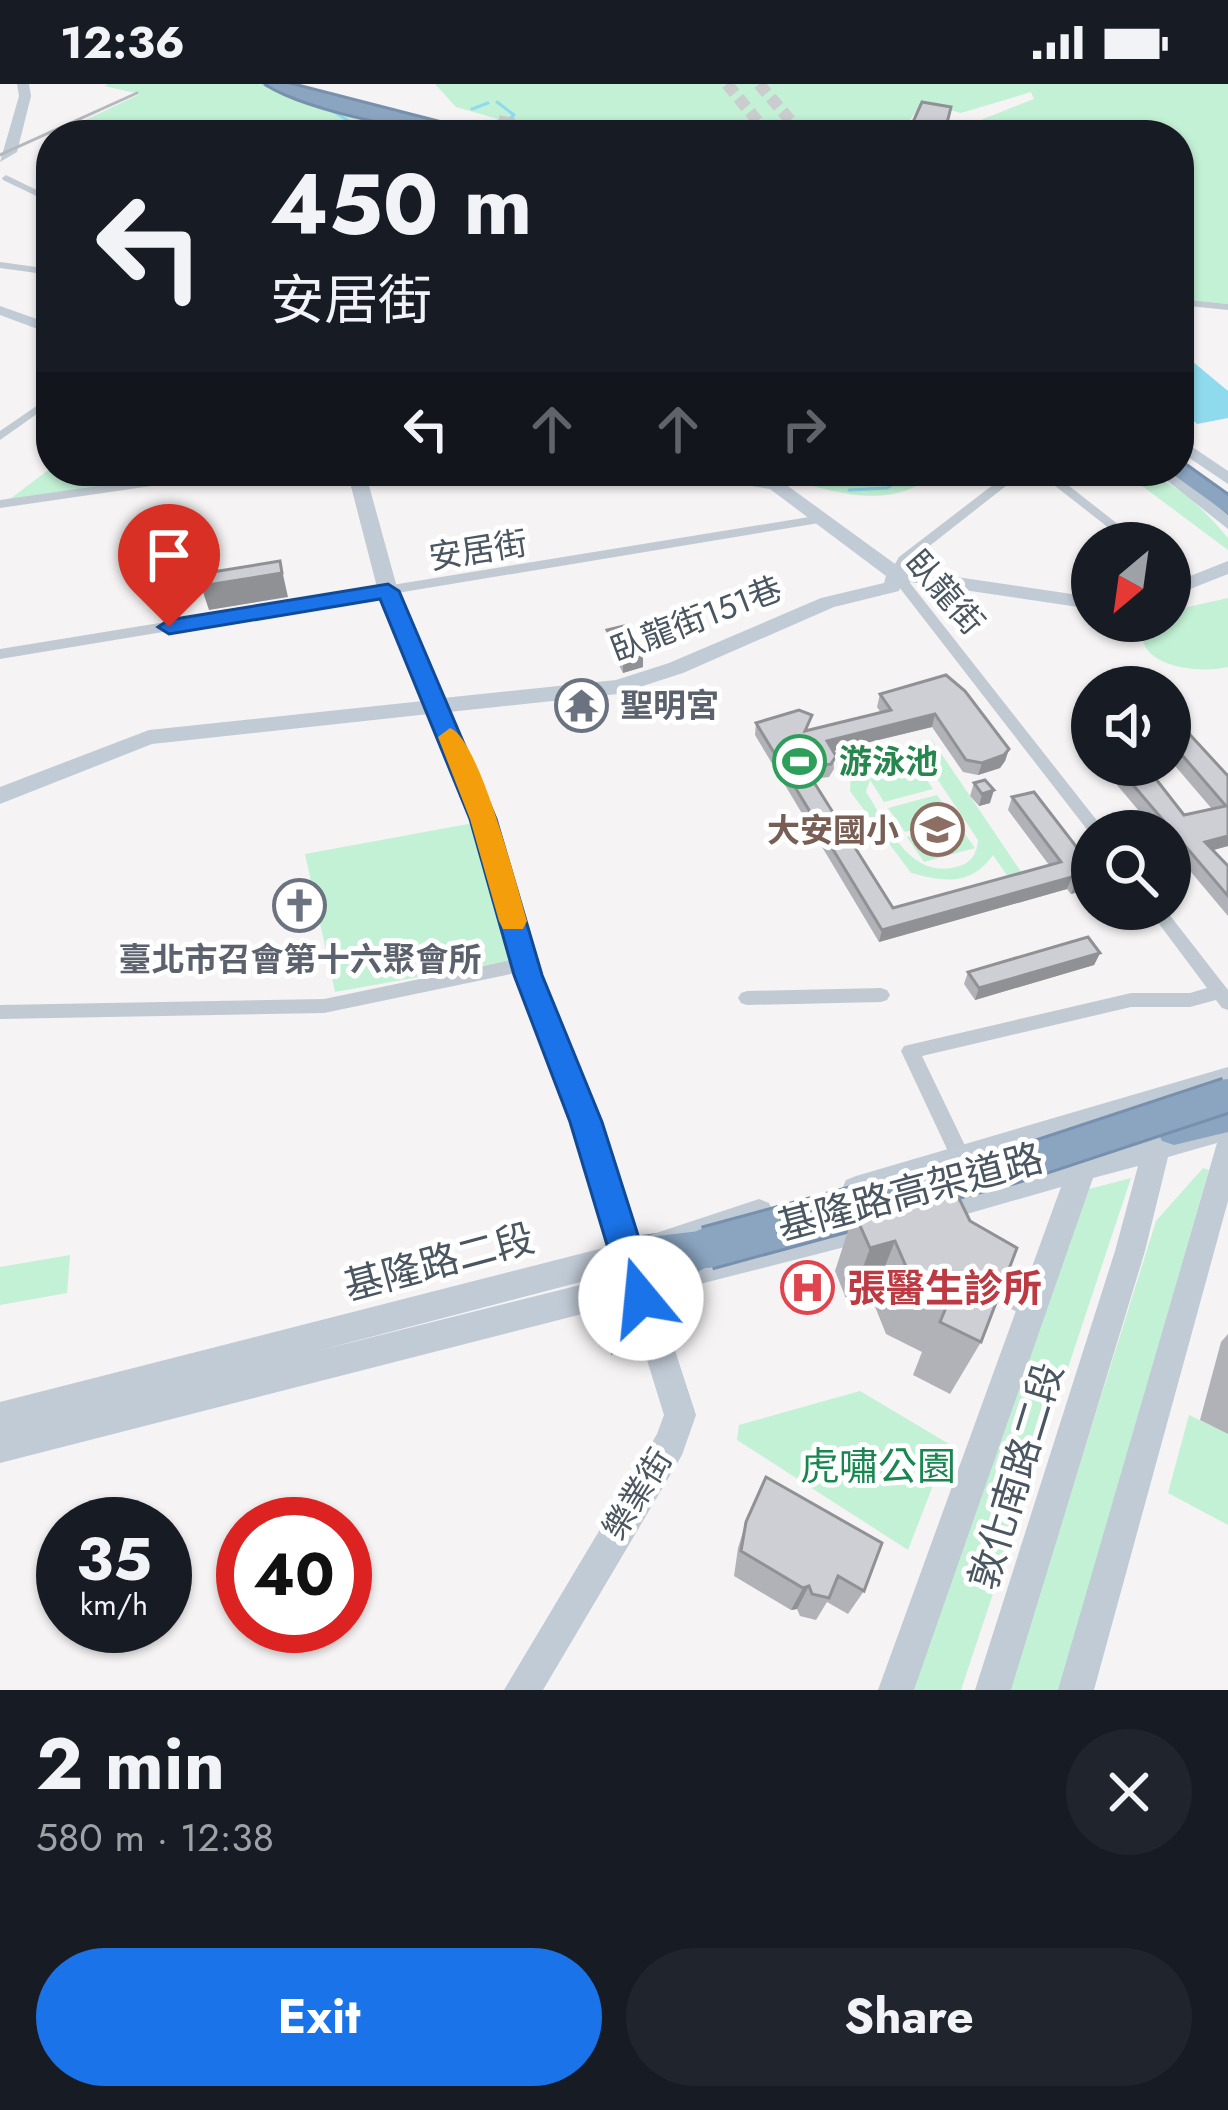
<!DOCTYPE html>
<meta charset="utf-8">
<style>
:root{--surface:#171b24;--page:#20242c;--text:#f1f3f6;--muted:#9ea1a6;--accent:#1a73e8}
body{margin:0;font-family:Jost,"Noto Sans TC",sans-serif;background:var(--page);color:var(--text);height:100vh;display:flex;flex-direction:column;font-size:45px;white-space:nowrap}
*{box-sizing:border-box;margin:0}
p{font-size:39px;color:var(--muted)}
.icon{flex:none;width:66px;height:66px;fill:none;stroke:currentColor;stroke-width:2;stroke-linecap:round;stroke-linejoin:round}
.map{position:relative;height:1606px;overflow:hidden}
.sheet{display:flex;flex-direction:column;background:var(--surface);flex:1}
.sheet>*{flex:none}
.hud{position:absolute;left:36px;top:36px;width:1158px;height:366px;border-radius:48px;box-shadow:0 3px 9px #0004;background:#171b24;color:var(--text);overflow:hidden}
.needle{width:78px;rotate:209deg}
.buttons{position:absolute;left:1071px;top:438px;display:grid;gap:24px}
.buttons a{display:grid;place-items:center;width:120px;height:120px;border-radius:50%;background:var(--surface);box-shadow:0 3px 9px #0004;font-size:60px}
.speed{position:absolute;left:36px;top:1413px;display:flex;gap:24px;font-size:60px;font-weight:700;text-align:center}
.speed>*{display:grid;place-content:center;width:156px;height:156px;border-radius:50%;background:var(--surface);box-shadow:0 3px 9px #0004;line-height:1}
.speed small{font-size:30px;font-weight:400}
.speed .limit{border:18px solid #d22;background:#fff;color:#111}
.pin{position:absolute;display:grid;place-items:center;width:102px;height:102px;color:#fff;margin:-123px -51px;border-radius:50% 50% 50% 0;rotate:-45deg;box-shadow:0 0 12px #0007}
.pin .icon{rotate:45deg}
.me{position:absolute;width:132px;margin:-66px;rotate:343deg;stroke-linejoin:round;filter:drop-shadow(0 0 9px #0008)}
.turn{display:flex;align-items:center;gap:42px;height:252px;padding:0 36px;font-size:54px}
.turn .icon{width:156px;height:156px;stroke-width:2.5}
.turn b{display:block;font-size:84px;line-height:102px}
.lanes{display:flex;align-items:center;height:114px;padding:0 36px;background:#0003;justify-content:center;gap:60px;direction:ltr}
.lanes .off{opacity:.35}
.round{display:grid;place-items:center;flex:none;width:126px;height:126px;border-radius:63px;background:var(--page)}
.headline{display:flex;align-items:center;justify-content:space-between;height:204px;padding:0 36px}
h1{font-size:72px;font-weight:700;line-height:90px}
.primary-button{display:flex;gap:24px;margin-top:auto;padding:24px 36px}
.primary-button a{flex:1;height:138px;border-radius:72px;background:var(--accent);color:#fff;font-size:48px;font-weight:700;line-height:138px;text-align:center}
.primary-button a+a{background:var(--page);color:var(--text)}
.status{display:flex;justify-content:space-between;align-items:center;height:84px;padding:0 60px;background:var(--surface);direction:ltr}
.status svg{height:33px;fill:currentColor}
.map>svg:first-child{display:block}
.green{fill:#c3f1d5;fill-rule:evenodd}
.water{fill:#90daee}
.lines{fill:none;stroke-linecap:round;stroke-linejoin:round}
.stream{stroke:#90daee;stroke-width:3}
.secondary-tunnel{stroke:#caccce;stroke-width:12;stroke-dasharray:12 6;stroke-linecap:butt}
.highway-tunnel{stroke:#caccce;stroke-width:16;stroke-dasharray:16 8;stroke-linecap:butt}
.highway-casing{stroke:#7690ad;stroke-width:6}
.street{fill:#c1cad2;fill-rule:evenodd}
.secondary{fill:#c1cbd6;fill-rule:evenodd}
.highway{fill:#8ba5c1;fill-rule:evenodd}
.rail{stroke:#b5b8bd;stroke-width:3}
.highway-bridge-far1-casing{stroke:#7690ad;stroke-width:38;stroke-linecap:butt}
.highway-bridge-casing{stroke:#7690ad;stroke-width:46;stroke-linecap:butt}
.highway-bridge-far1{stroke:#8ba5c1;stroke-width:32}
.highway-bridge{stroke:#8ba5c1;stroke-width:40}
.wall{fill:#b0b2b7}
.shaded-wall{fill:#909195}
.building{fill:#cdcfd5;stroke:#909195;stroke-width:3}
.route{fill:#1a73e8;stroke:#114b97;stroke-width:3}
.slow{fill:#f59e0b}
.labels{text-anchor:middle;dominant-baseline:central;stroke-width:10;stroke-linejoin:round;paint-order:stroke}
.street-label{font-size:33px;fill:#4a5661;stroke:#fff}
.worship-label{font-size:33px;font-weight:bold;fill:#5b616d;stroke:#fff;text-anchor:start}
.leisure-label{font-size:33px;font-weight:bold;fill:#27864d;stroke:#fff;text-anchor:start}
.education-label{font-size:33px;font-weight:bold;fill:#785e54;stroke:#fff;text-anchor:end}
.near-street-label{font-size:39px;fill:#4a5661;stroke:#fff}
.near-health-label{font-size:39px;font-weight:bold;fill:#be3a42;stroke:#fff;text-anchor:start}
.near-park-label{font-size:39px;fill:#17864f;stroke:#fff}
</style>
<div class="status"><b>12:36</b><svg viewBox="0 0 49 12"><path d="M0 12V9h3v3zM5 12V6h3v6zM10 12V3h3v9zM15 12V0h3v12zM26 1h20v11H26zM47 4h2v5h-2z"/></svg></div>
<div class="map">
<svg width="1228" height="1606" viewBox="0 0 1228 1606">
<rect width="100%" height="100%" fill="#f5f3f3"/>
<path class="green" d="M108 0H259L334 27 465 51H54L140 10 104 2Z
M435 0H1228V220L1179 215V51H964L983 35 1034 15 1031 8 961 29 922 19 899 51H477L471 46 498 35 456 23Z
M51 384 115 387 137 397 10 415Z
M751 387H937C884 438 812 396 751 387Z
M1122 387C1168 387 1199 420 1228 454V466Z
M1228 514V583C1200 590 1132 584 1143 540L1130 537H1170V527Z
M932 656 1024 792 1010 796 993 771C971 802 945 798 911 789L850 707 851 689 868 666 899 661 924 670 917 660ZM906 677 916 682 869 694 884 718 933 705 917 682 936 693 978 756C977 770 971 780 956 783 909 795 887 740 866 708L874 684Z
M937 711 954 735 905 748 888 724Z
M479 738 524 874 335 908 305 770Z
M957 739 975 764 924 778 907 753Z
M1203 1084 1209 1086 1059 1606H1009L1156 1137Z
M1131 1094 961 1606H910L1089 1105Z
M70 1171 67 1209 0 1221V1183Z
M860 1307 949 1360 908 1466 737 1356 739 1341Z
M1189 1331 1228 1350V1441L1168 1409Z"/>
<path class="water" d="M1192 277 1228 307V334L1197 340 1179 323V279Z"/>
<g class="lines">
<path class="stream" d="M263 0 286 9
M325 22 355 41 384 48
M472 25 488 19
M408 51H458
M491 51 514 31 497 18
M849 406 887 404 913 387"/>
<path class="secondary-tunnel" d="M727 0 769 51
M759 0 803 51"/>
<path class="highway-tunnel" d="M498 39 555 51"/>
<defs>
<path id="highway" d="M267 0H288L486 51C433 51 310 27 267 0Z
M1179 377 1228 412V430L1171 389 1179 387Z
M1228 1018V1048L1174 1061 1162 1057 1157 1046 1162 1035Z
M707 1146 720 1152 726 1164 720 1176 650 1213 637 1208 631 1195 635 1186 625 1182 619 1169 625 1156Z"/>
</defs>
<use href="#highway" class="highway-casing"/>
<path class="street" d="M6 91 51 113V119L3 96 2 94Z
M0 178 51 185V191L0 184Z
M1179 215 1228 220V226L1179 221Z
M51 312V320L0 356V347Z
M202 387H233L227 391 0 424V416Z
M1011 387H1025L909 478 903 490 1102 743 1104 747H1092V752L889 490 899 473Z
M1036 387H1050L1142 459H1128Z
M821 431 825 432V438L0 575V565Z
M1170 483 1191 497V503H1181L1170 494Z
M1148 825H1165L1228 906V926L1222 924 1216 916 1190 923H1131L922 972 971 1074 968 1080 961 1083 954 1080 901 967 904 962 1131 909H1190L1207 904Z
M525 873 531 875 534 880 531 885 525 887 324 929 0 935V921L324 915Z
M881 904 887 906 890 911 887 916 881 918 747 921 741 919 738 914 741 909 747 907Z
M982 1191 1039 1218 1043 1225 1039 1232 1032 1235 975 1208 972 1201 975 1194Z"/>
<path class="secondary" d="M17 0H29L31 12 17 68 0 78 19 12Z
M0 222 51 240V250L0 231Z
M1179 354 1228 387V400L1179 367Z
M347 387H365L398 507 443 614 616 596 669 579 821 514 884 499 886 492 770 405 691 392 682 387H723L781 397 902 485 1092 513V525L903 497 899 507 834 523 683 589 618 610 449 628 494 735 541 891 600 1038 638 1155 759 1115 769 1119 774 1129 769 1139 647 1180 648 1184 876 1127 886 1131 891 1141 886 1151 876 1155 657 1211 696 1331 682 1371 543 1606H504L657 1350 664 1331 629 1218 0 1379V1318L611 1162 572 1038 515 891 472 735 429 630 152 660 0 720V703L149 646 423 617 378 507ZM619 1188 620 1191 317 1267Z
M405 387H465C452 396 418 396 405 387Z
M1155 387H1175L1228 431V445Z
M1228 477V490L1170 513V500Z
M1228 983V1007L856 1118 846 1114 842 1105 846 1096 856 1092Z
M1228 1032V1117L1094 1606H1058L1217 1059 1168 1073 1145 1167 1011 1606H975L1115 1167 1138 1082 1093 1094 914 1606H878L1061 1103 932 1140 922 1136 917 1126 922 1116 1072 1074 1077 1063 1087 1059 1099 1067 1145 1054 1149 1045 1159 1042 1170 1048Z"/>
<use href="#highway" class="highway"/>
<path class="rail" d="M0 71 137 9"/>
<defs>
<path id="highway-bridge-far1" d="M869 1120 1016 1081 1228 1011"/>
<path id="highway-bridge" d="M707 1164 880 1117"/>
</defs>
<use href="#highway-bridge-far1" class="highway-bridge-far1-casing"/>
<use href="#highway-bridge" class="highway-bridge-casing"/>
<use href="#highway-bridge-far1" class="highway-bridge-far1"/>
<use href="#highway-bridge" class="highway-bridge"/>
</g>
<path class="wall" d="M607 546 643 583 623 589 607 558Z
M946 591 1009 665 1005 677 1000 684 978 691 963 688 932 643 833 667 834 685 829 693 812 695 893 824 1049 781 1008 726 1012 713 1092 794V804L1071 810 1067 805 879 858 755 651 756 639 809 646 881 629 877 623 880 610Z
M1170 629 1228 692V762L1213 766 1228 782V832L1170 763V747H1156L1100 681H1145L1184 731 1212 725 1170 676Z
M1092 639V671L1077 654 1082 641Z
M974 699 990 719 979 722 970 712Z
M1100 869 1094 881 975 916 964 900 968 888Z
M953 1102 981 1258 950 1310 913 1291 922 1268 886 1250 872 1215 849 1222 835 1187 854 1128Z
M1228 1250V1350L1200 1336 1221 1258Z
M746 1438 864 1507 848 1530 827 1518 816 1536 800 1532 797 1525 791 1526 734 1492 738 1464Z"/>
<path class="shaded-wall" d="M280 477 288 513 209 526 201 502Z
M643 570V583L623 589V577Z
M935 630 932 643 824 669 827 657Z
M1009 665 1005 677 1000 684 978 691 982 679Z
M994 706 990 719 979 722 982 710Z
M1228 752V762L1199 770 1205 758Z
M1072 793 1067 805 879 858 882 846Z
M1092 794V804L1071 810 1076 798Z
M1100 869 1094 881 975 916 979 904Z
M895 1157 872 1215 849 1222 870 1164Z
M630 1260 629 1266 611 1271V1265Z
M809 1502 797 1525 791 1526 803 1504Z"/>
<path class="building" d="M922 18 951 23 944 51H897V48L905 38H913Z
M280 477 282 489 201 502 200 490Z
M628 541 643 570 623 577 607 546Z
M946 591 965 607 1009 665 1004 671 982 679 966 676 935 630 827 657 836 672 831 680 805 684 893 824 1061 778 1012 713 1034 708 1092 783V794L1076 798 1072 793 882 846 756 639 799 626 812 631 805 647 891 626 880 610Z
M1170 629 1228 692V752L1205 758 1228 782V812L1116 681H1145L1184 731 1226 722 1170 657Z
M1092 639V653L1082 641Z
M985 696 994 706 982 710 974 699Z
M1088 853 1100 869 979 904 968 888Z
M953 1102 970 1137 1017 1164 981 1258 940 1238 950 1214 911 1194 895 1157 870 1164 854 1128Z
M618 1221 630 1260 611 1265 599 1226Z
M766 1393 882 1459 864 1507 838 1492 829 1514 812 1510 809 1502 803 1504 741 1467 746 1438Z"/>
<path class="route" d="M388 500 399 507 496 735 542 891 602 1038 658 1214 653 1226 641 1231 629 1226 623 1214 570 1038 514 891 470 735 380 515 169 550 158 543 169 536Z"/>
<path class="slow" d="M450 644C479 654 517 803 527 837L523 845H503L499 837 470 735 438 653Z"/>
<defs>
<symbol id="temple-ring" viewBox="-11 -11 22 22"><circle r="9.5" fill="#fff" stroke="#6b7280" stroke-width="1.5"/><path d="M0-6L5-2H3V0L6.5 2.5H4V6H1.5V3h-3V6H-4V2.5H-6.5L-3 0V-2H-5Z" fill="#6b7280"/></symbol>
<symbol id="stadium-ring" viewBox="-11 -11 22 22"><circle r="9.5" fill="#fff" stroke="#2e9e5b" stroke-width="1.5"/><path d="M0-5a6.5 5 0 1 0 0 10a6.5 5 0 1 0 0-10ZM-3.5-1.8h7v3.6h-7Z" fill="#2e9e5b"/></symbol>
<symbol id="school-ring" viewBox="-11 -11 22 22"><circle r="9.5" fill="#fff" stroke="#8d6e63" stroke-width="1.5"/><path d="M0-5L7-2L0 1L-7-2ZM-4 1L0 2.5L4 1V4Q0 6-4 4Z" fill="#8d6e63"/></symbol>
<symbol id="church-ring" viewBox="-11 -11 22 22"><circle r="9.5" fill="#fff" stroke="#6b7280" stroke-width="1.5"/><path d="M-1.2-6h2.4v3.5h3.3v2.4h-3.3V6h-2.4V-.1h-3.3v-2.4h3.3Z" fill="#6b7280"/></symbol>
<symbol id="hospital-ring" viewBox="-11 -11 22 22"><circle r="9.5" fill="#fff" stroke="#e0444e" stroke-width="1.5"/><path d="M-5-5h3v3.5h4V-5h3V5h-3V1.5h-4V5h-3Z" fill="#e0444e"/></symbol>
</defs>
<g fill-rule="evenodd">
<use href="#temple-ring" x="552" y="592" width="59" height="59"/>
<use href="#stadium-ring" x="770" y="648" width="59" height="59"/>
<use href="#school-ring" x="908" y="716" width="59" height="59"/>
<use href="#church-ring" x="270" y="792" width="59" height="59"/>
<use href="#hospital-ring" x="778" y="1174" width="59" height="59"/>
</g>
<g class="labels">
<g class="street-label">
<text transform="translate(478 466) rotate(-9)">安居街</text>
<text transform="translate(945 508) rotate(49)">臥龍街</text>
<text transform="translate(696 535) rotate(-21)">臥龍街151巷</text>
<text transform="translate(637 1410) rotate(-58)">樂業街</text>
</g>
<g class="worship-label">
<text x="620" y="621">聖明宮</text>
<text x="300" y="875" text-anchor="middle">臺北市召會第十六聚會所</text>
</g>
<g class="leisure-label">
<text x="839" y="677">游泳池</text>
</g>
<g class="education-label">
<text x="899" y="746">大安國小</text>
</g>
<g class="near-street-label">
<text transform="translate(910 1108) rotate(-15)">基隆路高架道路</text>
<text transform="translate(439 1178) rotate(-15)">基隆路二段</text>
<text transform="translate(1016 1392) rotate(-73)">敦化南路二段</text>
</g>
<g class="near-health-label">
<text x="847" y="1204">張醫生診所</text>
</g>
<g class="near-park-label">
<text x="878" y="1382">虎嘯公園</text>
</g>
</g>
</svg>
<div class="buttons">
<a><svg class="needle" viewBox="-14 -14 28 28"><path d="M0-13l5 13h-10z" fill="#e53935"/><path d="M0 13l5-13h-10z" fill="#9ea1a6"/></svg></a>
<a><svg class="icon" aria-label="sound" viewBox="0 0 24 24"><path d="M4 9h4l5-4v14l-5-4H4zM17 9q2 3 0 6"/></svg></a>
<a><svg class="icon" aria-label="search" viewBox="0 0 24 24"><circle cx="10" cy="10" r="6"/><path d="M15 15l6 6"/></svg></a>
</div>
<div class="speed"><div>35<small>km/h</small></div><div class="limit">40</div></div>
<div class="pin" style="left:169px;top:543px;background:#d93025"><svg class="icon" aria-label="arrive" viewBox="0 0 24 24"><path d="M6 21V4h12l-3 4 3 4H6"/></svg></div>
<svg class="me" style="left:641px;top:1214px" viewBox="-20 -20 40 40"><circle r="19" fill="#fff"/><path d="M0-13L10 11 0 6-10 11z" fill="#1a73e8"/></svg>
<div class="hud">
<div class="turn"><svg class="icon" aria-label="left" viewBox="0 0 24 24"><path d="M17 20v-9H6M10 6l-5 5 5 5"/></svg><div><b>450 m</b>安居街</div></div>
<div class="lanes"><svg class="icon" aria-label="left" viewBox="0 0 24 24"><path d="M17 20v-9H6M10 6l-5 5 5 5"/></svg><svg class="icon off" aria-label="ahead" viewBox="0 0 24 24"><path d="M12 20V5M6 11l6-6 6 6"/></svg><svg class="icon off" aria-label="ahead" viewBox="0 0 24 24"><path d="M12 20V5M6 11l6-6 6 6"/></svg><svg class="icon off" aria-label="right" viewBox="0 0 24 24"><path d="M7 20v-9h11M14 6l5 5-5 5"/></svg></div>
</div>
</div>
<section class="sheet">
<div class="headline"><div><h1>2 min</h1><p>580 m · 12:38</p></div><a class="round"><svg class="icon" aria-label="close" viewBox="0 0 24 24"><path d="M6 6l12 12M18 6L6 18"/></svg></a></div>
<div class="primary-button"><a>Exit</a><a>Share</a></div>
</section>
